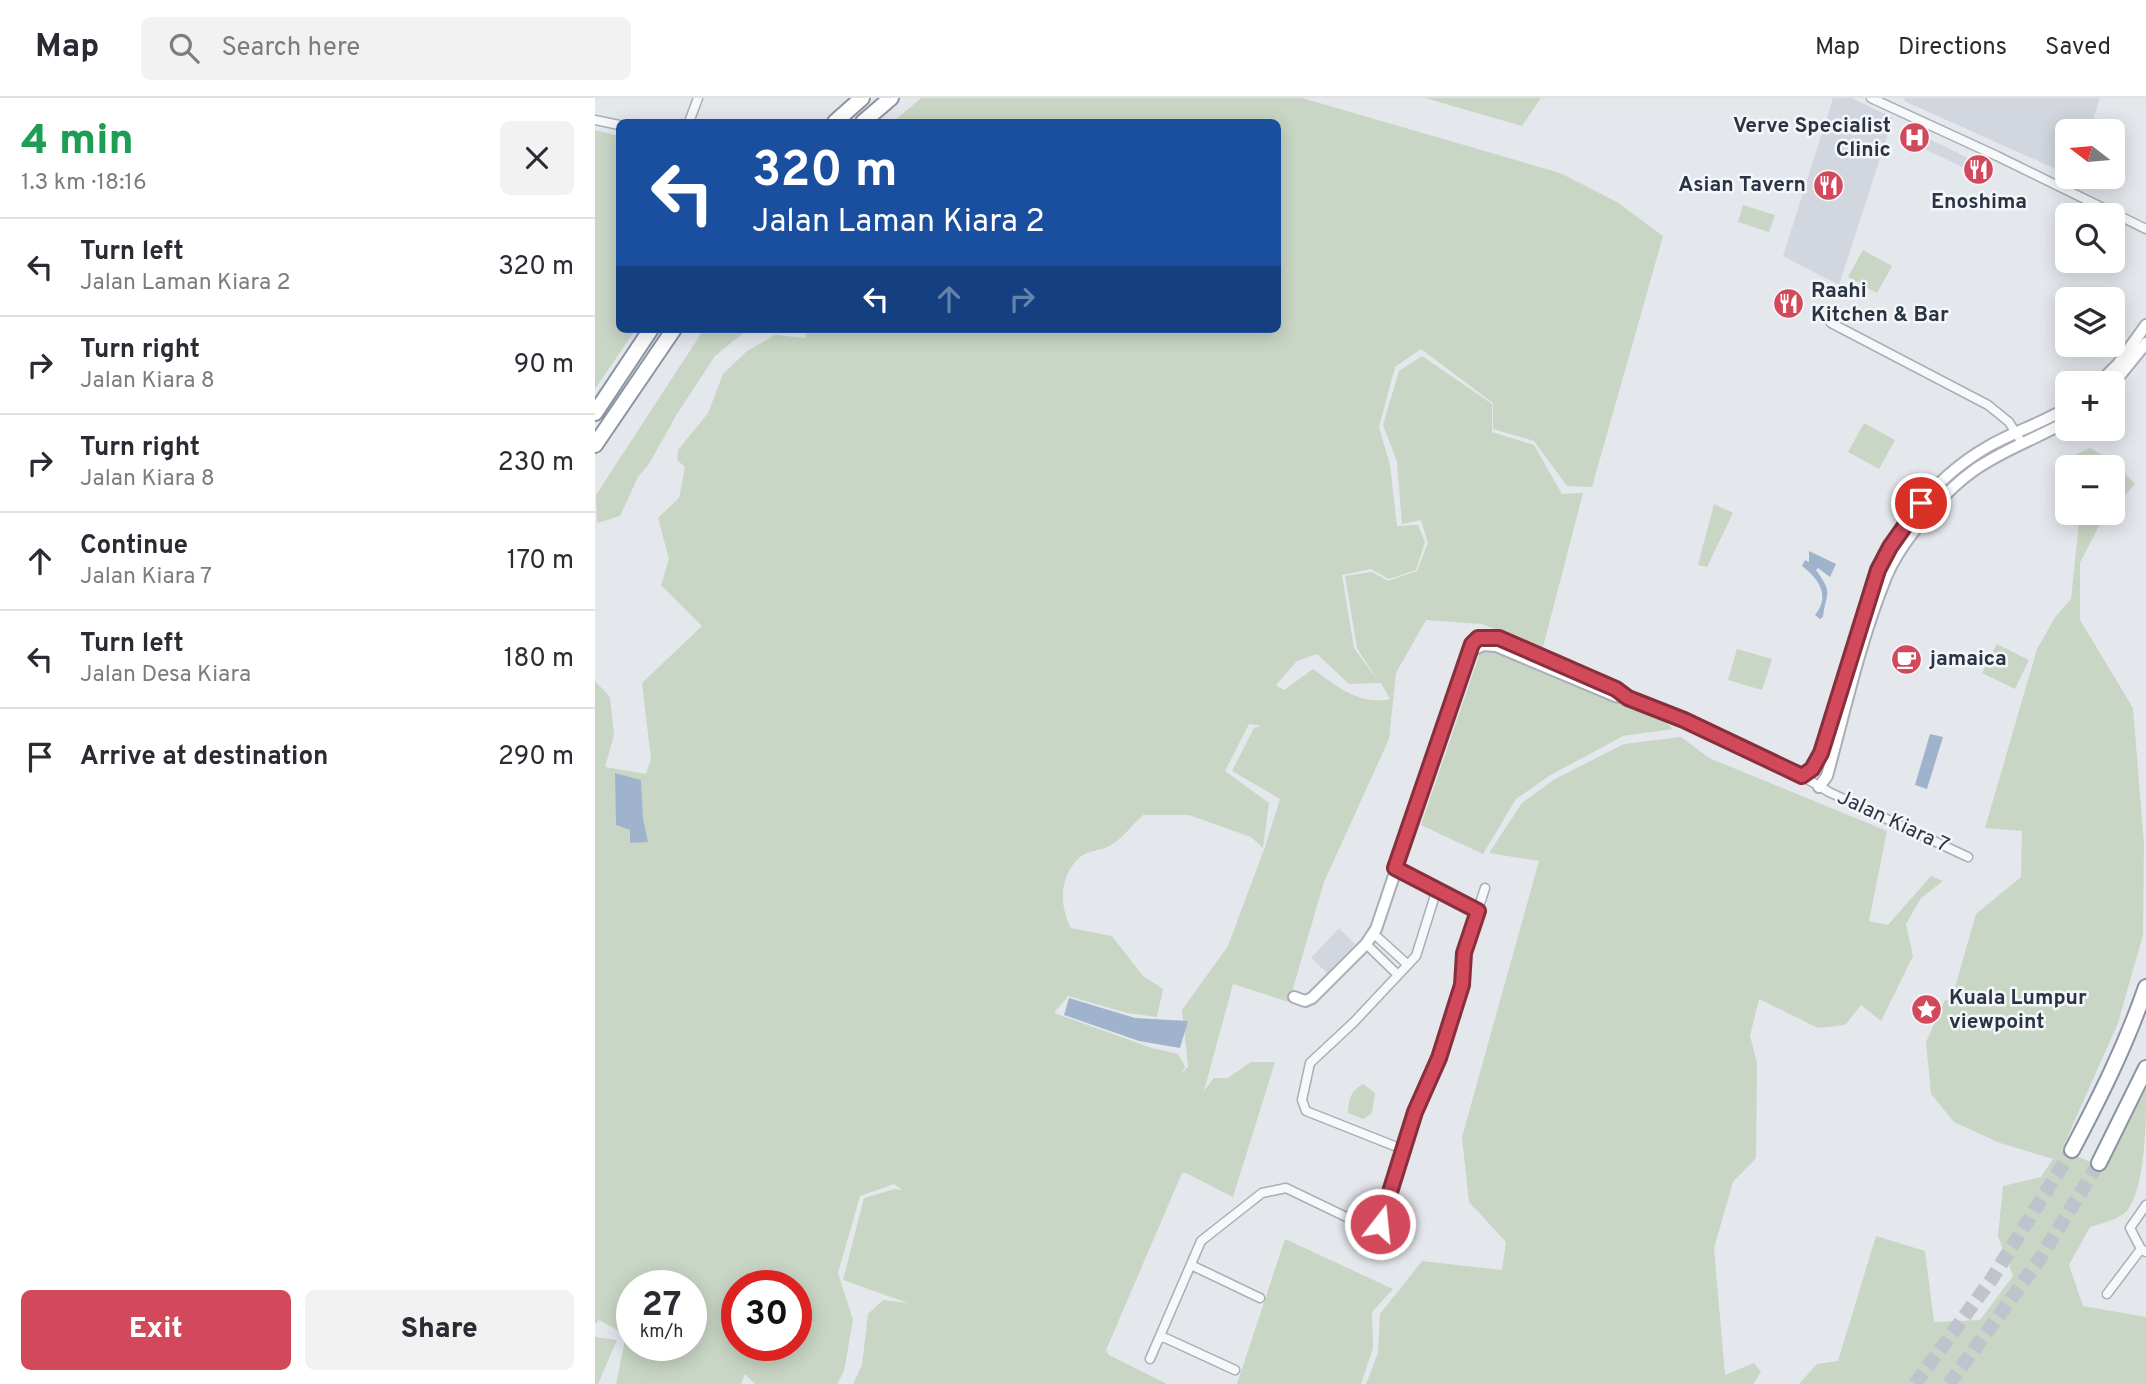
<!DOCTYPE html>
<meta charset="utf-8">
<style>
:root{--surface:#fff;--page:#f2f2f3;--text:#2b2b33;--muted:#7c7c81;--line:#e1e1e2;--accent:#d1495b}
body{margin:0;font-family:Overpass,sans-serif;background:var(--page);color:var(--text);height:100vh;display:flex;flex-direction:column;font-size:26px;white-space:nowrap}
*{box-sizing:border-box;margin:0}
p{font-size:23px;color:var(--muted)}
.icon{flex:none;width:38px;height:38px;fill:none;stroke:currentColor;stroke-width:2;stroke-linecap:round;stroke-linejoin:round}
.map{position:relative;flex:1;overflow:hidden}
.drawer{display:flex;flex-direction:column;background:var(--surface);width:595px}
.drawer>*{flex:none}
.banner{position:absolute;left:21px;top:21px;width:665px;height:214px;border-radius:10px;box-shadow:0 4px 18px #0003;background:#1a4fa0;color:#fff;overflow:hidden}
.needle{width:46px;rotate:286deg}
.tools{position:absolute;left:1460px;top:21px;display:grid;gap:14px}
.tools a{display:grid;place-items:center;width:70px;height:70px;border-radius:10px;background:var(--surface);box-shadow:0 4px 18px #0003;font-size:35px}
.speed{position:absolute;left:21px;top:1172px;display:flex;gap:14px;font-size:35px;font-weight:700;text-align:center}
.speed>*{display:grid;place-content:center;width:91px;height:91px;border-radius:50%;background:var(--surface);box-shadow:0 4px 18px #0003;line-height:1}
.speed small{font-size:18px;font-weight:400}
.speed .limit{border:10px solid #d22;background:#fff;color:#111}
.pin{position:absolute;display:grid;place-items:center;width:60px;height:60px;color:#fff;margin:-30px;border:4px solid #fff;border-radius:50%;box-shadow:0 2px 7px #0007}
.me{position:absolute;width:77px;margin:-38px;rotate:16deg;stroke-linejoin:round;filter:drop-shadow(0 0 5px #0008)}
.turn{display:flex;align-items:center;gap:24px;height:147px;padding:0 21px;font-size:32px}
.turn .icon{width:91px;height:91px;stroke-width:2.5}
.turn b{display:block;font-size:49px;line-height:60px}
.lanes{display:flex;align-items:center;height:66px;padding:0 21px;background:#0003;justify-content:center;gap:35px;direction:ltr}
.lanes .off{opacity:.35}
.round{display:grid;place-items:center;flex:none;width:74px;height:74px;border-radius:10px;background:var(--page)}
.summary{display:flex;align-items:center;justify-content:space-between;height:119px;padding:0 21px}
h1{font-size:42px;font-weight:800;line-height:52px;color:#1e9e55}
.primary-button{display:flex;gap:14px;margin-top:auto;padding:14px 21px}
.primary-button a{flex:1;height:80px;border-radius:10px;background:var(--accent);color:#fff;font-size:28px;font-weight:800;line-height:80px;text-align:center}
.primary-button a+a{background:var(--page);color:var(--text)}
ul{padding:0;list-style:none}
li{display:flex;align-items:center;gap:21px;height:98px;padding:0 21px;border-top:2px solid var(--line)}
li div{flex:1}
li b{display:block;font-size:26px}
li em{font-style:normal}
header{display:flex;align-items:center;gap:42px;box-sizing:border-box;height:98px;padding:0 35px;background:var(--surface);border-bottom:2px solid var(--line)}
header strong{font-size:33px}
nav{display:flex;gap:38px;margin-inline-start:auto;font-size:24px}
.search{width:490px;height:63px;background:var(--page);display:flex;align-items:center;gap:18px;box-sizing:border-box;padding:0 24px;border-radius:10px;color:var(--muted);font-size:26px}
main{display:flex;flex:1;min-height:0}
.map>svg:first-child{display:block}
.built{fill:#d2d6de}
.green{fill:#c9d6c5;fill-rule:evenodd}
.water{fill:#9fb4cc}
.lines{fill:none;stroke-linecap:round;stroke-linejoin:round}
.highway-tunnel{stroke:#bfc3cb;stroke-width:14;stroke-dasharray:14 7;stroke-linecap:butt}
.street-casing{stroke:#a9aeb7;stroke-width:11}
.secondary-casing{stroke:#a9aeb7;stroke-width:14}
.highway-casing{stroke:#8b94a3;stroke-width:18}
.street{stroke:#f7f8fa;stroke-width:8}
.secondary{stroke:#fff;stroke-width:10}
.highway{stroke:#fff;stroke-width:14}
.route-casing{stroke:#882f3b;stroke-width:18}
.route{stroke:#d1495b;stroke-width:12}
.labels{text-anchor:middle;dominant-baseline:central;stroke-width:5;stroke-linejoin:round;paint-order:stroke}
.poi-label{font-size:21px;font-weight:bold;fill:#2b3445;stroke:#f4f6f9;text-anchor:start}
.street-label{font-size:21px;fill:#2b3445;stroke:#f4f6f9}
</style>
<header>
<strong>Map</strong>
<div class="search"><svg class="icon" aria-label="search" viewBox="0 0 24 24"><circle cx="10" cy="10" r="6"/><path d="M15 15l6 6"/></svg>Search here</div>
<nav><a>Map</a><a>Directions</a><a>Saved</a></nav>
</header>
<main>
<section class="drawer">
<div class="summary"><div><h1>4 min</h1><p>1.3 km · 18:16</p></div><a class="round"><svg class="icon" aria-label="close" viewBox="0 0 24 24"><path d="M6 6l12 12M18 6L6 18"/></svg></a></div>
<ul>
<li><svg class="icon" aria-label="left" viewBox="0 0 24 24"><path d="M17 20v-9H6M10 6l-5 5 5 5"/></svg><div><b>Turn left</b><p>Jalan Laman Kiara 2</p></div><em>320 m</em></li>
<li><svg class="icon" aria-label="right" viewBox="0 0 24 24"><path d="M7 20v-9h11M14 6l5 5-5 5"/></svg><div><b>Turn right</b><p>Jalan Kiara 8</p></div><em>90 m</em></li>
<li><svg class="icon" aria-label="right" viewBox="0 0 24 24"><path d="M7 20v-9h11M14 6l5 5-5 5"/></svg><div><b>Turn right</b><p>Jalan Kiara 8</p></div><em>230 m</em></li>
<li><svg class="icon" aria-label="ahead" viewBox="0 0 24 24"><path d="M12 20V5M6 11l6-6 6 6"/></svg><div><b>Continue</b><p>Jalan Kiara 7</p></div><em>170 m</em></li>
<li><svg class="icon" aria-label="left" viewBox="0 0 24 24"><path d="M17 20v-9H6M10 6l-5 5 5 5"/></svg><div><b>Turn left</b><p>Jalan Desa Kiara</p></div><em>180 m</em></li>
<li><svg class="icon" aria-label="arrive" viewBox="0 0 24 24"><path d="M6 21V4h12l-3 4 3 4H6"/></svg><div><b>Arrive at destination</b></div><em>290 m</em></li>
</ul>
<div class="primary-button"><a>Exit</a><a>Share</a></div>
</section>
<div class="map">
<svg width="1551" height="1286" viewBox="0 0 1551 1286">
<rect width="100%" height="100%" fill="#e4e7ec"/>
<path class="built" d="M1238 0H1257L1298 20 1244 187 1188 158Z
M1310 0H1505L1494 33H1472V76L1309 3Z
M1314 31 1395 71 1391 80 1310 42Z
M744 830 760 846 732 875 716 860Z"/>
<path class="green" d="M326 0H707L965 75 1022 104 1068 138 997 389 972 388 939 343 898 331V305L826 251 800 269 784 329 795 367 802 428 823 427 830 444 821 472 794 481 776 471 747 477 759 550 783 583 762 550 750 478 777 474 793 483 822 473 833 445 826 422 807 426 802 364 788 327 804 273 827 258 897 306V334L939 347 967 396 988 395 948 549 887 526 831 522 801 575 794 641 729 784 694 904 638 886 609 993 619 980H633L656 964H680L638 1099 591 1075H587L511 1252 514 1257 572 1286H258L267 1267 273 1216 288 1202 313 1205 248 1182 269 1100 300 1091 307 1092 299 1086 265 1098 243 1175 258 1222 249 1273 242 1286H160L150 1276 146 1286H21L31 1237 4 1222 0 1226V583L15 599 19 637 10 669 51 676 56 661 47 585 107 528 66 487 74 461 63 420 84 400 90 369 82 362 83 352 113 315 128 276 152 253 180 237 210 240 213 231H682V24H298ZM722 556 754 586 786 585 795 601C765 608 741 588 718 571L689 592 681 587 702 563ZM654 626 666 628 659 630 637 673 685 701 670 749 633 848 587 912 593 968 586 977 590 969 583 956 557 950 459 915 473 898 532 915 562 919 568 891 548 878 517 838 476 830C464 807 464 778 485 759 493 752 507 753 516 747 528 740 538 726 548 717H594L656 739 668 750 674 705 630 673ZM37 1188H96V1248H37ZM142 1188H201V1248H142Z
M830 0H946L927 28Z
M0 32 24 38V231H41L0 291Z
M1148 107 1180 117 1174 134 1143 124Z
M1268 152 1297 168 1282 195 1253 179Z
M109 231H153L120 258 82 316 54 366 43 379 25 418 2 425 1 397Z
M1269 325 1300 342 1284 371 1253 354Z
M1495 350 1516 362 1540 386 1517 412V369H1500L1480 357Z
M1119 406 1138 415 1112 469 1103 467Z
M1485 415H1515L1506 424 1485 465V522L1538 610 1549 746 1548 837 1523 925 1467 1051 1510 1071 1551 991C1551 1024 1551 1090 1531 1114 1521 1122 1508 1125 1495 1129L1474 1167 1488 1208 1551 1219V1286H1204L1222 1266 1243 1263 1281 1138 1330 1153 1339 1224 1385 1222 1418 1178 1403 1138 1408 1088 1446 1079 1458 1061 1405 1045 1359 1024 1336 996 1331 944 1350 902 1356 903 1381 816 1426 779 1427 733 1390 730 1442 551 1461 518 1476 501Z
M1402 546 1434 562 1420 591 1387 575Z
M906 551 1063 617 1078 631 1028 638 954 678 921 701 888 756 826 727 885 555Z
M1142 551 1177 561 1167 592 1133 582Z
M1086 639 1114 660 1292 733 1274 823 1293 827 1336 778 1348 783 1326 800 1311 826 1318 858 1286 923 1266 907 1250 927 1223 930 1164 901 1155 938 1162 964 1161 1060 1138 1084 1119 1150 1130 1277 1159 1265 1166 1274 1158 1286H771L783 1255 785 1216 827 1163 907 1172 911 1144 874 1104 867 1039 944 763 894 755 927 705 960 681 1029 646Z
M768 986 780 995 777 1015 768 1021 753 1015C754 1000 755 994 768 986Z
M690 1141 798 1191 777 1214 778 1250 766 1286H642Z
M0 1239 22 1242 3 1286H0Z"/>
<path class="water" d="M1214 453 1241 466 1235 479 1223 470 1221 472C1239 497 1231 493 1228 519L1225 521 1220 517C1235 498 1225 482 1207 468L1210 462 1214 464Z
M1335 636 1348 639 1332 691 1320 687Z
M20 675 46 682 48 721 53 744 35 745V732L21 727Z
M474 900 540 920 593 923 585 950 544 943 469 917Z"/>
<g class="lines">
<path class="highway-tunnel" d="M1320 1286 1396 1182 1477 1052
M1354 1286 1442 1165 1504 1065"/>
<defs>
<path id="street" d="M1276 0 1402 58 1551 131
M0 22 24 27
M94 24 103 0
M1236 225 1393 307 1414 324 1427 345
M1207 678 1234 694 1373 759
M800 770 883 813
M779 836 812 866
M771 846 803 877
M807 1051 711 1013 707 1002 715 965 759 924 821 858 842 791
M1546 1151 1535 1130 1551 1107
M596 1167 665 1200
M1512 1196 1546 1151 1551 1154
M566 1238 640 1272
M555 1261 606 1143 667 1095 691 1090 770 1128 779 1129 785 1126 819 1014 844 960 867 887 869 855 890 790"/>
<path id="secondary" d="M1504 285 1523 266 1551 227
M1517 287 1551 245
M874 554 888 547 901 548 1020 598 1033 600 1089 622 1207 678 1217 671 1226 655 1283 472C1308 421 1343 377 1394 348 1419 334 1447 325 1472 310
M1224 689 1232 678C1250 612 1265 543 1291 479 1306 444 1347 395 1378 373 1407 352 1441 341 1472 323
M699 899 710 903 717 900 771 846 781 831 877 546 883 540H904L1022 591 1033 600"/>
<path id="highway" d="M240 24 267 0
M268 24 296 0
M0 315 56 231
M0 347 79 231
M1477 1052C1505 999 1531 947 1551 889
M1504 1065 1551 970"/>
</defs>
<use href="#street" class="street-casing"/>
<use href="#secondary" class="secondary-casing"/>
<use href="#highway" class="highway-casing"/>
<use href="#street" class="street"/>
<use href="#secondary" class="secondary"/>
<use href="#highway" class="highway"/>
</g>
<g class="lines">
<defs>
<path id="route" d="M785 1126 820 1014 844 960 867 887 869 855 883 813 800 770 877 546 883 540H904L1021 591 1033 600 1089 622 1207 678 1217 671 1226 655 1283 472 1295 449 1326 405"/>
</defs>
<use href="#route" class="route-casing"/>
<use href="#route" class="route"/>
</g>
<defs>
<symbol id="hospital-disc" viewBox="-11 -11 22 22"><circle r="9.5" fill="#d1495b" stroke="#f4f6f9"/><path d="M-5-5h3v3.5h4V-5h3V5h-3V1.5h-4V5h-3Z" fill="#fff"/></symbol>
<symbol id="restaurant-disc" viewBox="-11 -11 22 22"><circle r="9.5" fill="#d1495b" stroke="#f4f6f9"/><path d="M-5-6h1v4h1v-4h1v4h1v-4h1v5L-1.5 .5V6h-2V.5L-5-1ZM5-6V6H3V1.5H1.5Q1.5-4 5-6Z" fill="#fff"/></symbol>
<symbol id="cafe-disc" viewBox="-11 -11 22 22"><circle r="9.5" fill="#d1495b" stroke="#f4f6f9"/><path d="M-5.5-4.5H6V0H3Q3 3.5 0 3.5H-2.5Q-5.5 3.5-5.5 0ZM3-3.2v2h1.7v-2ZM-6 4.5H4V6H-6Z" fill="#fff"/></symbol>
<symbol id="sight-disc" viewBox="-11 -11 22 22"><circle r="9.5" fill="#d1495b" stroke="#f4f6f9"/><path d="M0-6L1.8-2.2L6-1.7L2.9 1.2L3.7 5.4L0 3.3L-3.7 5.4L-2.9 1.2L-6-1.7L-1.8-2.2Z" fill="#fff"/></symbol>
</defs>
<g fill-rule="evenodd">
<use href="#hospital-disc" x="1302" y="22" width="35" height="35"/>
<use href="#restaurant-disc" x="1366" y="54" width="35" height="35"/>
<use href="#restaurant-disc" x="1216" y="70" width="35" height="35"/>
<use href="#restaurant-disc" x="1176" y="188" width="35" height="35"/>
<use href="#cafe-disc" x="1294" y="544" width="35" height="35"/>
<use href="#sight-disc" x="1314" y="894" width="35" height="35"/>
</g>
<g class="labels">
<g class="poi-label">
<text x="1296" y="28" text-anchor="end">Verve Specialist<tspan x="1296" dy="24">Clinic</tspan></text>
<text x="1211" y="87" text-anchor="end">Asian Tavern</text>
<text x="1384" y="104" text-anchor="middle">Enoshima</text>
<text x="1216" y="193">Raahi<tspan x="1216" dy="24">Kitchen &amp; Bar</tspan></text>
<text x="1335" y="561">jamaica</text>
<text x="1354" y="900">Kuala Lumpur<tspan x="1354" dy="24">viewpoint</tspan></text>
</g>
<g class="street-label">
<text transform="translate(1298 724) rotate(25)">Jalan Kiara 7</text>
</g>
</g>
</svg>
<div class="tools">
<a><svg class="needle" viewBox="-14 -14 28 28"><path d="M0-13l5 13h-10z" fill="#e53935"/><path d="M0 13l5-13h-10z" fill="#7c7c81"/></svg></a>
<a><svg class="icon" aria-label="search" viewBox="0 0 24 24"><circle cx="10" cy="10" r="6"/><path d="M15 15l6 6"/></svg></a>
<a><svg class="icon" aria-label="layers" viewBox="0 0 24 24"><path d="M12 4l9 5-9 5-9-5zM3 14l9 5 9-5"/></svg></a>
<a>+</a>
<a>−</a>
</div>
<div class="speed"><div>27<small>km/h</small></div><div class="limit">30</div></div>
<div class="pin" style="left:1326px;top:405px;background:#d93025"><svg class="icon" aria-label="arrive" viewBox="0 0 24 24"><path d="M6 21V4h12l-3 4 3 4H6"/></svg></div>
<svg class="me" style="left:785px;top:1126px" viewBox="-20 -20 40 40"><circle r="17" fill="#d1495b" stroke="#fff" stroke-width="3"/><path d="M0-11L8 9 0 5-8 9z" fill="#fff"/></svg>
<div class="banner">
<div class="turn"><svg class="icon" aria-label="left" viewBox="0 0 24 24"><path d="M17 20v-9H6M10 6l-5 5 5 5"/></svg><div><b>320 m</b>Jalan Laman Kiara 2</div></div>
<div class="lanes"><svg class="icon" aria-label="left" viewBox="0 0 24 24"><path d="M17 20v-9H6M10 6l-5 5 5 5"/></svg><svg class="icon off" aria-label="ahead" viewBox="0 0 24 24"><path d="M12 20V5M6 11l6-6 6 6"/></svg><svg class="icon off" aria-label="right" viewBox="0 0 24 24"><path d="M7 20v-9h11M14 6l5 5-5 5"/></svg></div>
</div>
</div>
</main>
